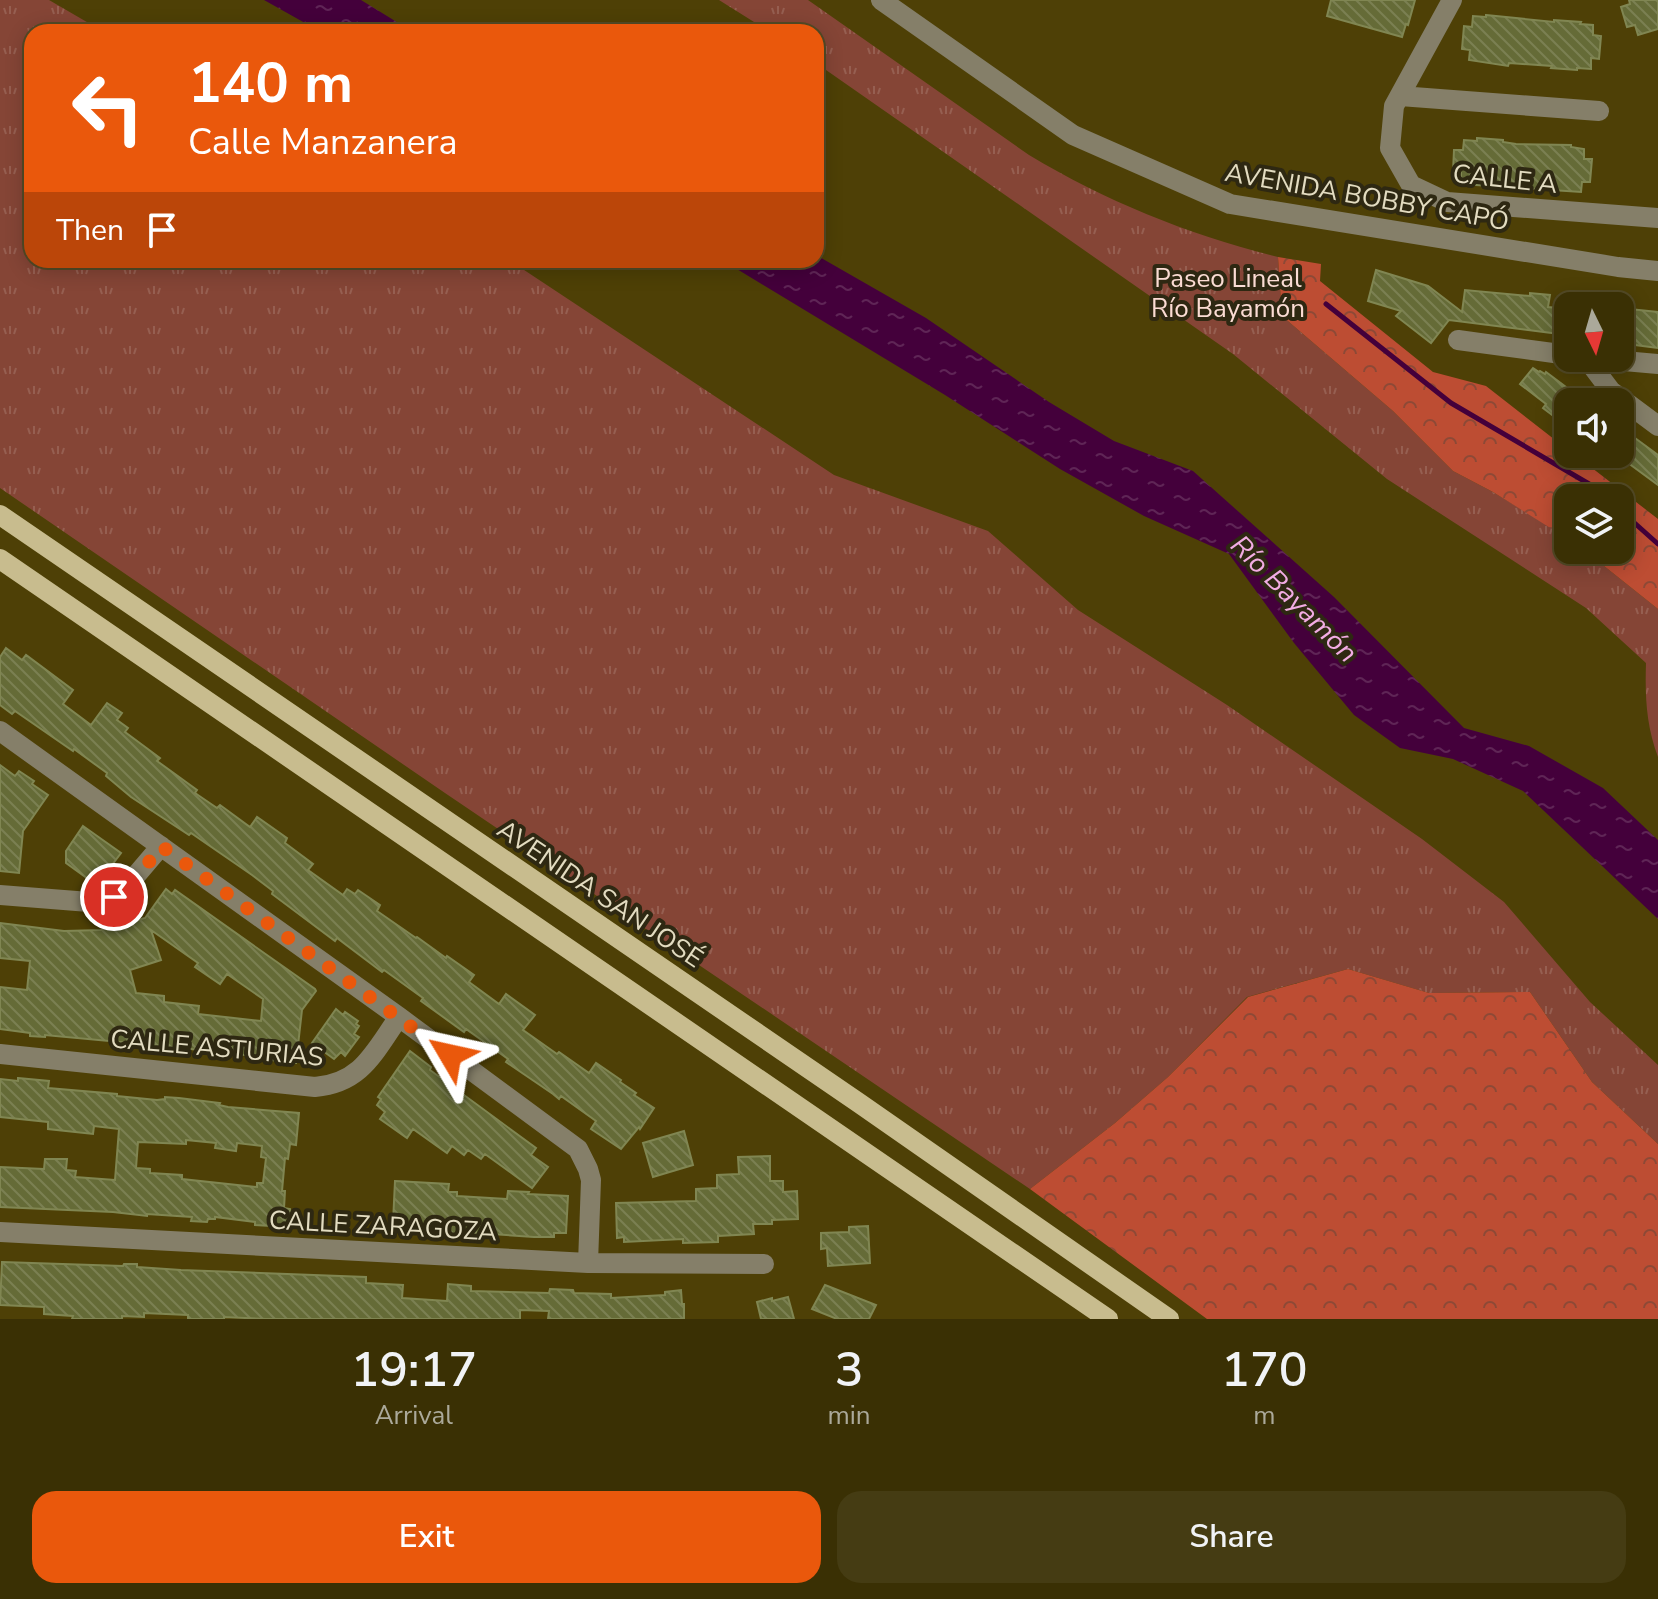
<!DOCTYPE html>
<meta charset="utf-8">
<style>
:root{--surface:#3a3004;--page:#453c13;--text:#f1f3f6;--muted:#aba99a;--line:#544b26;--accent:#ea580c}
body{margin:0;font-family:"Nunito Sans",sans-serif;background:var(--page);color:var(--text);height:100vh;display:flex;flex-direction:column;font-size:30px;white-space:nowrap}
*{box-sizing:border-box;margin:0}
p{font-size:26px;color:var(--muted)}
.icon{flex:none;width:44px;height:44px;fill:none;stroke:currentColor;stroke-width:2;stroke-linecap:round;stroke-linejoin:round}
.map{position:relative;height:1319px;overflow:hidden}
.drawer{display:flex;flex-direction:column;background:var(--surface);flex:1}
.drawer>*{flex:none}
.guide{position:absolute;left:24px;top:24px;width:800px;height:244px;border-radius:24px;box-shadow:0 4px 20px #0003,0 0 0 2px var(--line);background:#ea580c;color:#fff;overflow:hidden}
.needle{width:52px;rotate:175deg}
.controls{position:absolute;left:1554px;top:292px;display:grid;gap:16px}
.controls a{display:grid;place-items:center;width:80px;height:80px;border-radius:16px;background:var(--surface);box-shadow:0 4px 20px #0003,0 0 0 2px var(--line);font-size:40px}
.pin{position:absolute;display:grid;place-items:center;width:68px;height:68px;color:#fff;margin:-34px;border:4px solid #fff;border-radius:50%;box-shadow:0 2px 8px #0007}
.me{position:absolute;width:88px;margin:-44px;rotate:306deg;stroke-linejoin:round;filter:drop-shadow(0 0 6px #0008)}
.turn{display:flex;align-items:center;gap:28px;height:168px;padding:0 32px;font-size:36px}
.turn .icon{width:104px;height:104px;stroke-width:2.5}
.turn b{display:block;font-size:56px;line-height:68px}
.then{display:flex;align-items:center;height:76px;padding:0 32px;background:#0003;gap:16px;font-size:30px}
.eta{display:flex;justify-content:space-evenly;align-items:center;height:136px;text-align:center}
.eta b{font-size:48px;font-weight:600;line-height:56px}
.primary-button{display:flex;gap:16px;margin-top:auto;padding:16px 32px}
.primary-button a{flex:1;height:92px;border-radius:24px;background:var(--accent);color:#fff;font-size:32px;font-weight:600;line-height:92px;text-align:center}
.primary-button a+a{background:var(--page);color:var(--text)}
.map>svg:first-child{display:block}
.grass{fill:url(#grass-tufts)}
.forest{fill:url(#forest-crowns)}
.water{fill:url(#water-ripples)}
.lines{fill:none;stroke-linecap:round;stroke-linejoin:round}
.stream{stroke:#44003b;stroke-width:5}
.building{fill:url(#building-back-hatch);stroke:#808652;stroke-width:2;fill-rule:evenodd}
.minor{stroke:#857f69;stroke-width:20}
.major{stroke:#c8bc8e;stroke-width:20}
.route{stroke:#ea580c;stroke-width:14;stroke-dasharray:0 25.2}
.labels{text-anchor:middle;dominant-baseline:central;stroke-width:8;stroke-linejoin:round;paint-order:stroke}
.street-label{font-size:26px;fill:#e3dcc1;stroke:#2e2812}
.park-label{font-size:26px;fill:#fbdcd4;stroke:#2e2812}
.water-label{font-size:28px;font-style:italic;fill:#f2ace3;stroke:#2e2812}
</style>
<div class="map">
<svg width="1658" height="1319" viewBox="0 0 1658 1319">
<defs>
<pattern id="grass-tufts" width="24" height="20" patternUnits="userSpaceOnUse" patternTransform="scale(2)"><rect width="24" height="20" fill="#854536"/><path d="M3 7l-1-3M5 7V3M7 7l1-3M15 17l-1-3M17 17v-4M19 17l1-3" fill="none" stroke="#965f51"/></pattern>
<pattern id="forest-crowns" width="20" height="18" patternUnits="userSpaceOnUse" patternTransform="scale(2)"><rect width="20" height="18" fill="#bd4d33"/><path d="M2 6a3 3 0 1 1 6 0M12 15a3 3 0 1 1 6 0" fill="none" stroke="#8d4936"/></pattern>
<pattern id="water-ripples" width="26" height="14" patternUnits="userSpaceOnUse" patternTransform="scale(2)"><rect width="26" height="14" fill="#44003b"/><path d="M2 4q2-2 4 0t4 0M15 11q2-2 4 0t4 0" fill="none" stroke="#5f2556"/></pattern>
<pattern id="building-back-hatch" width="6" height="6" patternUnits="userSpaceOnUse" patternTransform="scale(2)"><rect width="6" height="6" fill="#656b37"/><path d="M-1 5l2 2M0 0l6 6M5-1l2 2" fill="none" stroke="#7b8052"/></pattern>
</defs>
<rect width="100%" height="100%" fill="#4e4006"/>
<path class="grass" d="M0 0H49L104 32H32V260H509L834 475 988 531 1078 610 1227 705 1422 839 1504 902 1590 1002 1658 1065V1144L1592 1082 1530 992 1429 993 1348 969 1247 997 1168 1077 1115 1123 1030 1189 445 793 0 488Z
M719 0H808L1029 155C1107 202 1190 235 1278 257L1282 316 1393 411 1453 471 1493 492 1562 534 1568 539V550H1584L1658 609V757C1646 725 1645 696 1646 663L1586 608 1387 479 1233 354 816 63V32H770Z"/>
<path class="forest" d="M1278 257 1321 264 1320 281 1433 372 1486 386 1568 450V454H1574L1658 519V609L1584 550H1620V498H1568V539L1493 492 1453 471 1393 411 1282 316Z
M1348 969 1429 993 1530 992 1592 1082 1658 1144V1319H1207L1030 1189 1115 1123 1168 1077 1248 997Z"/>
<path class="water" d="M264 0H361L413 32H321Z
M816 255 926 318 1049 402 1114 441 1193 471 1334 597 1464 728 1529 746 1603 788 1658 840V919L1523 791 1453 759 1400 748 1354 715 1294 643 1229 554 1144 516 1060 469 945 395 722 260H816Z"/>
<g class="lines">
<path class="stream" d="M1326 304 1451 403 1596 488 1607 498
M1620 510 1658 544"/>
</g>
<path class="building" d="M1331 0H1415L1408 25 1406 24 1402 37 1327 16Z
M1629 0H1658V29L1638 35 1635 25 1627 27 1621 7 1630 4Z
M1486 15 1554 22V20L1581 22 1580 24 1593 25V35L1601 36 1599 59 1591 58V69L1577 68V70L1551 68 1552 66 1509 63 1508 66 1469 60 1470 50 1462 49 1464 26 1472 27 1473 16 1486 17Z
M1477 138 1503 140V142L1516 144 1571 145V147L1584 149V159H1592L1590 182H1582L1581 192 1461 184V173L1453 172 1454 150H1463L1464 140 1477 141Z
M1376 270 1428 286 1462 312 1465 290 1530 296V293L1550 295 1548 307 1568 309V335L1449 320 1431 343 1396 316 1401 311 1368 301Z
M1620 308 1658 312V348L1620 343Z
M1533 368 1539 372 1540 371 1545 374 1546 372 1586 402H1568V427L1543 408 1546 404 1520 384Z
M1620 427 1658 455V485L1620 457Z
M6 648 22 660 26 655 73 690 63 704 91 725 107 703 122 713 117 720 128 728 125 732 160 758 157 761 197 790 195 793 217 808 220 805 250 827 257 817 287 838 285 843 313 864 308 870 343 895 347 889 355 894 358 890 380 905 377 911 416 938 417 937 446 958 447 956 474 975 469 982 499 1004 506 994 535 1015 523 1030 557 1054 559 1052 589 1073 596 1063 621 1080 620 1082 636 1093 634 1095 654 1108 640 1129 639 1127 621 1149 591 1129 596 1121 561 1096 559 1099 553 1094 506 1062 508 1059 466 1029 464 1032 421 1001 423 998 384 970 382 972 337 938 335 941 272 894 273 891 252 875 191 833 189 835 131 797 106 776 107 773 74 749 73 751 15 711 12 714 0 705V657Z
M0 765 15 776 19 771 34 781 32 784 48 795 23 831 19 873 0 871Z
M83 826 121 853 103 877 96 873 91 881 66 863V851Z
M166 889 172 894 175 890 315 989 316 991 302 1010 296 1063 270 1060 271 1058 163 1046 45 1035V1037L30 1036V1033L0 1029V987L27 990 30 961 0 958V923L64 931 101 930 145 918ZM151 930 198 963 195 967 220 984 227 974 263 999 261 1021 198 1014 199 1006 164 1002V996L136 993 130 970 161 960Z
M336 1009 343 1015 345 1012 358 1021 356 1024 359 1026 354 1034 359 1037 345 1056 341 1052 334 1059 312 1043Z
M410 1051 431 1067 430 1070 536 1148 531 1155 548 1167 532 1188 485 1154 481 1159 468 1150 464 1155 452 1146 447 1153 413 1129 407 1138 380 1119 385 1112 377 1105 381 1099 378 1097Z
M18 1078 49 1081 48 1088 117 1094V1096L157 1100 165 1099V1097L179 1098 220 1103 219 1105 228 1107 299 1113 296 1145 290 1144 288 1159 285 1158 282 1191H285L284 1208 290 1209 289 1227 255 1225V1222L215 1217V1219H208L207 1222 191 1221 192 1217 147 1214V1216L113 1212 0 1207V1167L44 1169 45 1159H67L66 1170 76 1171 75 1177 115 1180 119 1129 94 1126 93 1134 48 1129V1122L0 1117V1079L18 1081ZM186 1140 216 1143 215 1148 236 1151 237 1143 262 1146 261 1157 266 1158 263 1183H257V1187L182 1179V1175L150 1173V1169L136 1168 138 1142 186 1144Z
M684 1131 693 1165 653 1177 643 1143Z
M770 1156V1181H783V1192L797 1191 798 1219 772 1220V1224H753L754 1234 718 1236V1242L683 1243V1239L624 1242V1237L617 1238 616 1203 696 1201V1189L717 1188V1175L739 1174 738 1157Z
M395 1181 449 1184 448 1192H457V1196L507 1199 508 1191 529 1192 528 1194 568 1196 566 1233H554V1237H534L461 1232V1234H434V1231L403 1230V1228L396 1227V1223H393Z
M868 1226 870 1263 828 1266 827 1248 821 1249V1233L849 1232V1227Z
M2 1262 123 1266 124 1264H137V1267L181 1270 366 1277V1283L403 1285 402 1298 447 1301 448 1284 471 1286V1291L549 1293 550 1289 573 1290 574 1293 611 1294V1298L665 1295V1292L681 1290 682 1304H684V1319H548L549 1311 520 1310V1319H266L224 1317V1319H188V1315L144 1313V1317L122 1316V1319H72L73 1316 44 1314V1307L0 1305Z
M825 1285 876 1305 869 1319H837L812 1309Z
M788 1297 794 1319H761L757 1302 772 1298V1301Z"/>
<g class="lines">
<path class="minor" d="M881 0 1073 135 1230 204 1618 267 1658 271
M1452 0 1394 106 1390 148 1411 185 1447 202 1658 218
M1400 96 1599 111
M1458 340 1568 355
M1586 358 1611 391 1658 426
M1590 358 1658 364
M0 731 399 1017 578 1149 588 1169 591 1180 588 1263
M0 895 89 902 102 901 121 893 161 846
M0 1054 315 1087C362 1083 374 1052 399 1017
M0 1232 588 1263 764 1264"/>
<path class="major" d="M0 515 859 1103 1169 1319
M0 559 1108 1319"/>
</g>
<g class="lines">
<path class="route" d="M114 897C133 888 148 862 161 846L450 1055"/>
</g>
<g class="labels">
<g class="street-label">
<text transform="translate(1505 179) rotate(6)">CALLE A</text>
<text transform="translate(1367 197) rotate(10)">AVENIDA BOBBY CAPÓ</text>
<text transform="translate(600 894) rotate(34)">AVENIDA SAN JOSÉ</text>
<text transform="translate(217 1048) rotate(5)">CALLE ASTURIAS</text>
<text transform="translate(383 1226) rotate(3)">CALLE ZARAGOZA</text>
</g>
<g class="park-label">
<text x="1228" y="278">Paseo Lineal<tspan x="1228" dy="30">Río Bayamón</tspan></text>
</g>
<g class="water-label">
<text transform="translate(1294 599) rotate(45)">Río Bayamón</text>
</g>
</g>
</svg>
<div class="controls">
<a><svg class="needle" viewBox="-14 -14 28 28"><path d="M0-13l5 13h-10z" fill="#e53935"/><path d="M0 13l5-13h-10z" fill="#aba99a"/></svg></a>
<a><svg class="icon" aria-label="sound" viewBox="0 0 24 24"><path d="M4 9h4l5-4v14l-5-4H4zM17 9q2 3 0 6"/></svg></a>
<a><svg class="icon" aria-label="layers" viewBox="0 0 24 24"><path d="M12 4l9 5-9 5-9-5zM3 14l9 5 9-5"/></svg></a>
</div>
<div class="pin" style="left:114px;top:897px;background:#d93025"><svg class="icon" aria-label="arrive" viewBox="0 0 24 24"><path d="M6 21V4h12l-3 4 3 4H6"/></svg></div>
<svg class="me" style="left:450px;top:1055px" viewBox="-20 -20 40 40"><path d="M0-17L14 15 0 8-14 15z" fill="#ea580c" stroke="#fff" stroke-width="4"/></svg>
<div class="guide">
<div class="turn"><svg class="icon" aria-label="left" viewBox="0 0 24 24"><path d="M17 20v-9H6M10 6l-5 5 5 5"/></svg><div><b>140 m</b>Calle Manzanera</div></div>
<div class="then">Then<svg class="icon" aria-label="arrive" viewBox="0 0 24 24"><path d="M6 21V4h12l-3 4 3 4H6"/></svg></div>
</div>
</div>
<section class="drawer">
<div class="eta">
<div><b>19:17</b><p>Arrival</p></div>
<div><b>3</b><p>min</p></div>
<div><b>170</b><p>m</p></div>
</div>
<div class="primary-button"><a>Exit</a><a>Share</a></div>
</section>
